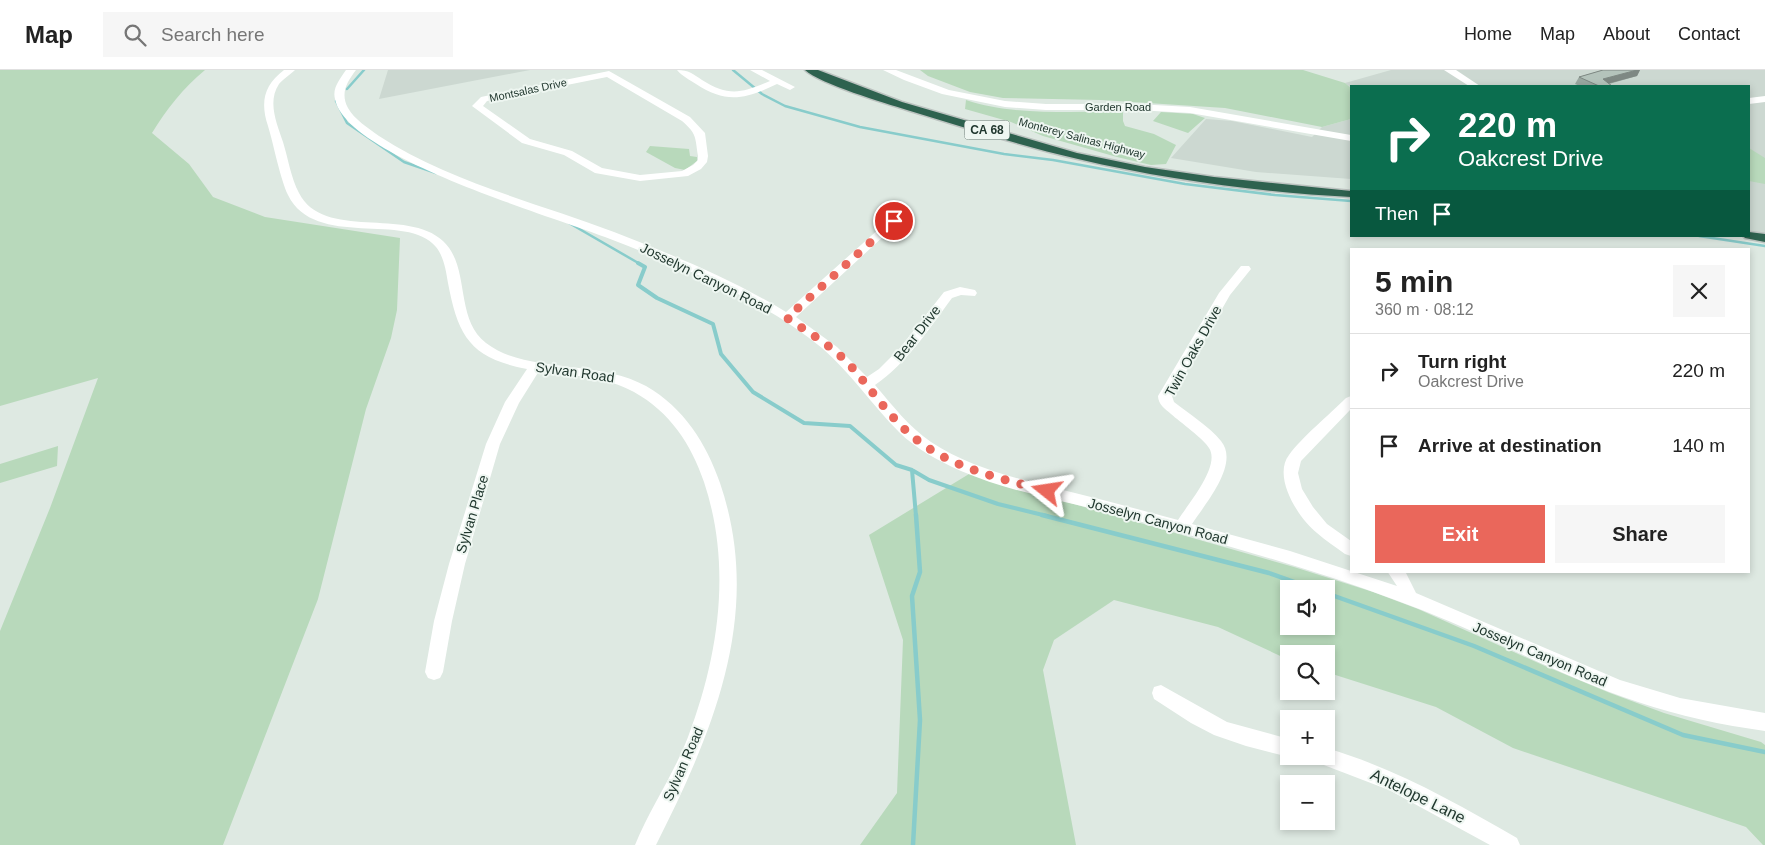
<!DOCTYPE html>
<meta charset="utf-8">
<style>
:root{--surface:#fff;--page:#f6f6f6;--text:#222;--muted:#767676;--line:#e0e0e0;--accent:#ea675b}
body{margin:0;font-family:Arial,sans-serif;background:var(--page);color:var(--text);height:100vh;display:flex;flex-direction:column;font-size:19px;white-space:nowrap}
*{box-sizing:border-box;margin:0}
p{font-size:16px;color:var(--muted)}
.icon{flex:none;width:28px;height:28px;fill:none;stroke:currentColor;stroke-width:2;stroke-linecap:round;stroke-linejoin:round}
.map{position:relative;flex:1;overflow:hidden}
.panel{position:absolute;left:1350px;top:178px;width:400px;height:325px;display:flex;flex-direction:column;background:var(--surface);border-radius:0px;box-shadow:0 2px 8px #0003}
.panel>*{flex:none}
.banner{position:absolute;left:1350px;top:15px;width:400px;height:152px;border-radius:0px;box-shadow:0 2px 8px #0003;background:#0b6e4f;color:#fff;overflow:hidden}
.controls{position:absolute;left:1280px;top:510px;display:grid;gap:10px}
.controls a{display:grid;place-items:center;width:55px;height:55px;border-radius:0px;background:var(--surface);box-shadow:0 2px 8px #0003;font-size:25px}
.pin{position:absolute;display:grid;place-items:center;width:42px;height:42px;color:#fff;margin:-21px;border:2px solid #fff;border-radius:50%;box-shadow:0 1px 5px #0007}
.me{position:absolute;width:55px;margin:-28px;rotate:285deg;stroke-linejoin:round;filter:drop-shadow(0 0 4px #0008)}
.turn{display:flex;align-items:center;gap:18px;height:105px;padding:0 25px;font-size:22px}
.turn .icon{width:65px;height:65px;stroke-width:2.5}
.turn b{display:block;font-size:35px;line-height:42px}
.then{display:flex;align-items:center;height:48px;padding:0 25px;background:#0003;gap:10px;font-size:19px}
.round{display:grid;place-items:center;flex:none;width:52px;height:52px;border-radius:0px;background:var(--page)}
.summary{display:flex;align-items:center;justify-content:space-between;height:85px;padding:0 25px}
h1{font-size:30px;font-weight:600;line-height:38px}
.button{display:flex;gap:10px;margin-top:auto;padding:10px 25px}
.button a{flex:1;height:58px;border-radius:0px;background:var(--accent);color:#fff;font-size:20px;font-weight:600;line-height:58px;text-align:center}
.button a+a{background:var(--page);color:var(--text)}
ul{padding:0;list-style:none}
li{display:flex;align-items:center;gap:15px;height:75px;padding:0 25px;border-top:1px solid var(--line)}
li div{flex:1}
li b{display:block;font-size:19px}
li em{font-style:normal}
header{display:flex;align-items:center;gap:30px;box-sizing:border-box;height:70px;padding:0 25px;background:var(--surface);border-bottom:1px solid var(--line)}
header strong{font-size:24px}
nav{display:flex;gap:28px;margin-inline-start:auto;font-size:18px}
.search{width:350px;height:45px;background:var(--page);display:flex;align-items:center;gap:12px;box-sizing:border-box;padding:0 18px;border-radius:0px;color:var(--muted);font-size:19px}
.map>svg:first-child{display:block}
.built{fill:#ccd8d1}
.green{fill:#b8d9bb;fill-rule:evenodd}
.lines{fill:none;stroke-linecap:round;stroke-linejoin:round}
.stream-far2{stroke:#88cccb;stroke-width:2.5}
.stream-far1{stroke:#88cccb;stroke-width:4}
.stream{stroke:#88cccb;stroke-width:4.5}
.highway-casing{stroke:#bcc3c0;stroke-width:3}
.minor{fill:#fff;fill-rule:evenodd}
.highway{fill:#2e624f;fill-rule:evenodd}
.wall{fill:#9ba8a1}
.shaded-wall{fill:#7e8883}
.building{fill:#b4c3bb;stroke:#7e8883}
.route{stroke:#ea675b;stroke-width:9;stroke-dasharray:0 16.2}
.labels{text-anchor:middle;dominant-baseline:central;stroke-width:4;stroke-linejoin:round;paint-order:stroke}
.far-street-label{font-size:11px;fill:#20372e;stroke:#eef6f1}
.shield{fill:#eef6f1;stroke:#5e7068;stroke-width:1}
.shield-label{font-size:12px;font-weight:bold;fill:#20372e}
.street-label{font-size:14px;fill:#20372e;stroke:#eef6f1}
.near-street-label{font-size:16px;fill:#20372e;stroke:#eef6f1}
</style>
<header>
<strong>Map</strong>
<div class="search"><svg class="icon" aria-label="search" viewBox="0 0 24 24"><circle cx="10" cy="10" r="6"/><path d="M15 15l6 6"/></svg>Search here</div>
<nav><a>Home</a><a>Map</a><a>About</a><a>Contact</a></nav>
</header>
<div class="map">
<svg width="1765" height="775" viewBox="0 0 1765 775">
<rect width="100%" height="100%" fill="#dee9e2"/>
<path class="built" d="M388 0H530L379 29Z
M1391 0H1765V165L1749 162V16L1351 18 1345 13Z
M1206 49 1232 51 1312 67 1322 57 1351 49V109L1256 102 1171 88Z"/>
<path class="green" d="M0 0H205C183 18 166 40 152 63L189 94 213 127 265 147 400 168 397 240 391 268 366 339 318 529 223 775H0V561L50 438 98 308 0 336Z
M920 0H1303L1345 13 1351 18V49L1322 57 1225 38 1101 30 1003 28 970 22 928 6Z
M966 30C1013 46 1073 41 1123 42V51L1125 56 1154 64 1176 75 1166 94 1151 95 1117 87 1043 66 1011 52 965 39Z
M1161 42 1193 44 1205 48 1188 63 1153 51Z
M650 76 689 79 690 86 697 87V91L685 100 675 98 646 82Z
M1749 78 1765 88V114L1749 111Z
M58 376 57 396 0 413V394Z
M969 404 1294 497 1373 522 1418 539 1545 596 1610 623 1664 643 1761 672 1765 675V775H1763L1746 757 1513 678 1436 637 1326 602V584H1289V590L1218 557 1114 530 1054 570 1043 600 1076 775H860L897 723 903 570 869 465ZM1289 519H1326V556H1289Z"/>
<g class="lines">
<path class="stream-far2" d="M733 0 762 24 785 36 860 57 1004 84 1053 90 1185 114 1275 125 1351 131
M347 19 364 0
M336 31 347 53 404 92 436 103
M569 153 640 194
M1699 166 1765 176"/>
<path class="stream-far1" d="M638 193 645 197 638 215 657 228 713 254 721 284 753 322 804 353 850 356 896 395 912 400 929 410 998 434 1047 446
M912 400 916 446"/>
<path class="stream" d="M1042 445 1269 503 1314 519
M1326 523 1474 576 1683 665 1765 682
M913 775 920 650 912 526 920 502 916 445"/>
<defs>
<path id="highway" d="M805 0H818L902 32 1077 83 1145 97 1214 107 1351 121V127C1260 122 1167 110 1078 89 1020 76 964 57 907 40 885 33 820 14 805 0Z
M1749 162 1765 164V172L1745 168 1743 166H1749Z"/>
</defs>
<use href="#highway" class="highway-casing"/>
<path class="minor" d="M284 0H295C290 5 283 9 279 14 267 32 277 54 283 72 288 88 291 108 299 123 323 171 407 137 443 171 471 197 454 248 486 273 526 304 597 289 646 316 684 338 706 373 720 413 764 542 714 660 656 775H635C650 738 674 704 688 667 719 585 732 496 704 412 691 374 670 342 634 322 605 306 572 306 539 301L519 333 500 374 465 494 452 551 443 602 440 608 434 610 428 608 425 602 434 551 449 494 486 374 505 332 527 299C470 288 458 266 448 213 446 201 444 187 436 177 407 141 315 180 288 125 280 108 274 76 268 56 260 32 264 15 284 0Z
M346 0H356C347 12 340 23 348 38 354 49 368 58 379 66 450 112 535 132 614 162 673 185 732 209 786 242L890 149H898L900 151 898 153 796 247 837 277 867 307 879 299 900 278 944 222 960 217 975 220 977 223 975 226 961 225 952 228C929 259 907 293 875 315 892 335 909 357 931 372 972 399 1020 409 1067 421 1104 430 1141 440 1178 450 1188 434 1221 396 1209 378 1204 369 1180 352 1171 344 1165 339 1158 334 1158 326L1219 223 1241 196H1249L1251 199 1230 225 1172 326 1174 332C1188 343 1210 357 1221 371 1240 394 1205 434 1192 454L1290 481 1397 516 1387 501H1405L1416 523 1620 610 1680 628 1765 643V661C1722 655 1679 646 1638 632 1573 611 1513 579 1451 552 1413 536 1375 522 1336 509 1257 483 1175 461 1094 439 1049 428 1003 419 961 401 939 391 916 379 899 362 872 335 851 303 822 278 760 227 679 196 605 167 552 146 346 87 335 29 332 18 340 9 346 0Z
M677 0C689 0 693 4 702 10 729 27 742 23 770 11L750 0H762L795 17 790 20 777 14C746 29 726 34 696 14 690 10 682 6 677 0Z
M883 0H896L949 20 1005 31 1046 34H1136L1190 37 1351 65V71L1190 43 1136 40H1046L1005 37 942 24 904 10Z
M1444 0H1456L1480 16H1469Z
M609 1 690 47 705 63 708 86 707 92 701 99 688 106 640 111 595 103 564 85 522 73 472 36 481 27ZM607 7 682 51C697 64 695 67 698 86V90L693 95 682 101 640 105 602 98 572 81 530 69 483 36 487 31Z
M1765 26V32L1749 34V28Z
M1351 326V339L1301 391 1298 403 1302 419 1313 437 1327 454 1351 471V486L1345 484C1336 477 1326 471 1317 463 1299 449 1272 407 1289 385 1302 367 1329 345 1346 328Z
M1161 615 1227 652 1289 669V686H1291L1289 687 1246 676 1214 665 1191 653 1154 629 1152 623 1154 617Z
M1326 678C1395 698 1456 733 1517 768L1520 775H1490L1389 720 1316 692 1313 686H1326Z"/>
<use href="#highway" class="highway"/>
</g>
<path class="wall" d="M1603 0H1640L1637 6 1609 14 1612 16H1580L1575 14 1579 7Z"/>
<path class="shaded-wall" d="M1637 0H1640L1637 6 1599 16 1603 9Z"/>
<path class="building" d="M1603 0H1637L1603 9 1612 16H1599L1579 7Z"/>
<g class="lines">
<path class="route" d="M894 151 787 248C808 262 830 275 848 293 871 318 890 349 917 370 954 399 1003 409 1047 421"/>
</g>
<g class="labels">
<g class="far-street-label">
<text transform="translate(528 20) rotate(-12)">Montsalas Drive</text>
<text x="1118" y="37">Garden Road</text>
<text transform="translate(1082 68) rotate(15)">Monterey Salinas Highway</text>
</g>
<rect class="shield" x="964.5" y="50.5" width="45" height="19" rx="4"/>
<g class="shield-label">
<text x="987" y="60">CA 68</text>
</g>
<g class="street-label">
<text transform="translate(706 208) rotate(26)">Josselyn Canyon Road</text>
<text transform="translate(917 263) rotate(-52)">Bear Drive</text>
<text transform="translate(1193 281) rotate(-61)">Twin Oaks Drive</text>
<text transform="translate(575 302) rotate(8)">Sylvan Road</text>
<text transform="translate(472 444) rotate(-73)">Sylvan Place</text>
<text transform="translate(1158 451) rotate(15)">Josselyn Canyon Road</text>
<text transform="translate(1540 584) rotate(23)">Josselyn Canyon Road</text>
<text transform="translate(683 694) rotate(-66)">Sylvan Road</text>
</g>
<g class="near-street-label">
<text transform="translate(1418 726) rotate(26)">Antelope Lane</text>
</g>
</g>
</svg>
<div class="controls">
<a><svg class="icon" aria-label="sound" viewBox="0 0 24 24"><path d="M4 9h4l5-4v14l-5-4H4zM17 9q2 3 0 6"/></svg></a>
<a><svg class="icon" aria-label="search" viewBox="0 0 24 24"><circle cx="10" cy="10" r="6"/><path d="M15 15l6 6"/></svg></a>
<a>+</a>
<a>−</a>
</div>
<div class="pin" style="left:894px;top:151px;background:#d93025"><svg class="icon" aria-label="arrive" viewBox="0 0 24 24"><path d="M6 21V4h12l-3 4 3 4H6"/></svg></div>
<svg class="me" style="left:1047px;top:421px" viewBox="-20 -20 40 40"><path d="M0-17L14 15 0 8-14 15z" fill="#ea675b" stroke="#fff" stroke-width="4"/></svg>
<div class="banner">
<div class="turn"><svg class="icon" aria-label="right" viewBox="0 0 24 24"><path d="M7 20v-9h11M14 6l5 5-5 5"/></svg><div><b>220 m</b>Oakcrest Drive</div></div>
<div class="then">Then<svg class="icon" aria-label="arrive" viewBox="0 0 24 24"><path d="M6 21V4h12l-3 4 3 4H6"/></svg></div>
</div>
<section class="panel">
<div class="summary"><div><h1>5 min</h1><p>360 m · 08:12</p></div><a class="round"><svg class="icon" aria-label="close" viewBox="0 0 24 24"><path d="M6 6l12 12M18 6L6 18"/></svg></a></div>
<ul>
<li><svg class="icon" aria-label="right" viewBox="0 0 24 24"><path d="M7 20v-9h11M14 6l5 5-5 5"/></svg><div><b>Turn right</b><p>Oakcrest Drive</p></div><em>220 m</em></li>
<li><svg class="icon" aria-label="arrive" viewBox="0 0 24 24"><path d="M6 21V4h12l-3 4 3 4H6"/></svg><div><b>Arrive at destination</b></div><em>140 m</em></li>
</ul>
<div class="button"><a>Exit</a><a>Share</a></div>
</section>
</div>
